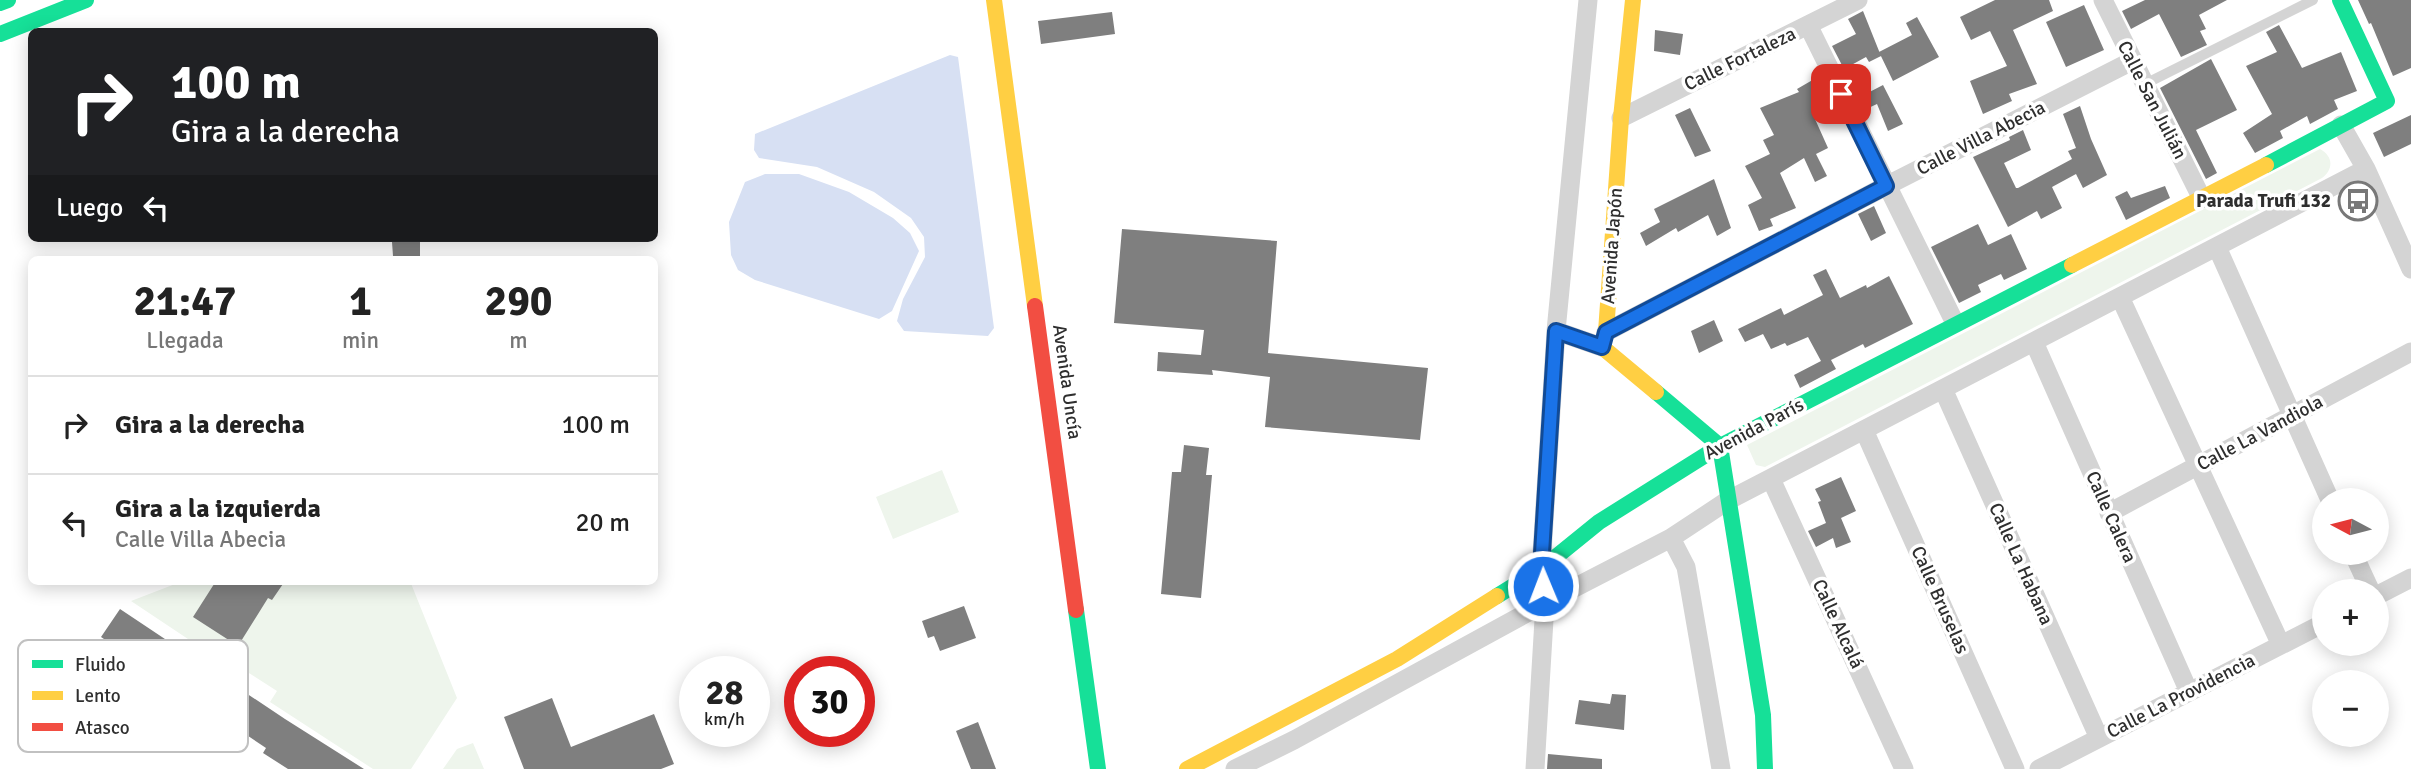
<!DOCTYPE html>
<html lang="es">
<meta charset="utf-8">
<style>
:root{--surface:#fff;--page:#f6f6f6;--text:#222;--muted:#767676;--line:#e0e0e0}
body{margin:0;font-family:Signika,sans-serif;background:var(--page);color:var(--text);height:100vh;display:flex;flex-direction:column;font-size:26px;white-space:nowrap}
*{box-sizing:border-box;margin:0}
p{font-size:23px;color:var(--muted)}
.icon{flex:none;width:38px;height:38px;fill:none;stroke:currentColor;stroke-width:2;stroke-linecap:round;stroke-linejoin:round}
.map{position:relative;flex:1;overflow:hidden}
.drawer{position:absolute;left:28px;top:256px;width:630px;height:329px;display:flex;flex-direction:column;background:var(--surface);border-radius:10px;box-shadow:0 4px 18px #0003}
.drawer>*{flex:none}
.hud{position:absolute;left:28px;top:28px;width:630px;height:214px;border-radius:10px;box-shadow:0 4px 18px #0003;background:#202124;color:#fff;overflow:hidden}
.needle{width:46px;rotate:277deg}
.fabs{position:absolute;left:2312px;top:488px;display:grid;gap:14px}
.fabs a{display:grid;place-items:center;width:77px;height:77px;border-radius:50%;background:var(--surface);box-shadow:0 4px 18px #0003;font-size:35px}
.speed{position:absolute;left:679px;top:656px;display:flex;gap:14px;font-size:35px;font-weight:700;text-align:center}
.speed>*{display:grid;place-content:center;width:91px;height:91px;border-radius:50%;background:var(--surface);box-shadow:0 4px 18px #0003;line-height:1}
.speed small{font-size:18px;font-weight:400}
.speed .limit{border:10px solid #d22;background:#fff;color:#111}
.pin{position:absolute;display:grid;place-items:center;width:60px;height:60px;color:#fff;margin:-30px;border-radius:14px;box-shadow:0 4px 10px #0006}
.me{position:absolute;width:77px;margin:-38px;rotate:359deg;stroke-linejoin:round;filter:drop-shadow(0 0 5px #0008)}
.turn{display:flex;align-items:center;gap:24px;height:147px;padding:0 28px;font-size:32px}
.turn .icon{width:91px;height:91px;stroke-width:2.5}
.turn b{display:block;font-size:49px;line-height:60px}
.then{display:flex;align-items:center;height:66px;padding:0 28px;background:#0003;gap:14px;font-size:26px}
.eta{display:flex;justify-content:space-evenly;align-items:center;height:119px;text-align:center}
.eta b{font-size:42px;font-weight:700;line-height:49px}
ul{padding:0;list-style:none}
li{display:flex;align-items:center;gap:21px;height:98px;padding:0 28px;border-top:2px solid var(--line)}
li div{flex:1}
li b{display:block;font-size:26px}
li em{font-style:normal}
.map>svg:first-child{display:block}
.green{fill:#eef5ec}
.water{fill:#d7e0f3}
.building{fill:#7f7f7f}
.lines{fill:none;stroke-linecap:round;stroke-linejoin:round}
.lane{stroke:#d4d4d4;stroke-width:10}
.street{stroke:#d4d4d4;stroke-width:19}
.fast{stroke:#16e098;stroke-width:16}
.slow{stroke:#ffcf43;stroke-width:16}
.jam{stroke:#f24e42;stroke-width:16}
.route-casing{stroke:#114b97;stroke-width:18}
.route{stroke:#1a73e8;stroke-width:12}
.labels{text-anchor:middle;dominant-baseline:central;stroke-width:7;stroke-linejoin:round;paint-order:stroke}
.street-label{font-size:19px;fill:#2f2f2f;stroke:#fff}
.poi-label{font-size:19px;font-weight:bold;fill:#2f2f2f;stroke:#fff;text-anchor:end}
.key{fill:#fff;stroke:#c1c1c1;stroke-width:2}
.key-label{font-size:19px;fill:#2f2f2f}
</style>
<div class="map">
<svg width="2411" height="769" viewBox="0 0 2411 769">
<rect width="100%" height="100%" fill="#fff"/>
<path class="green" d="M2320 149C2333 156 2334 169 2322 178L1765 467 1756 465 1747 445Z
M942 470 959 512 893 539 876 497Z
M183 581H410L457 698 411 769H373L270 702 277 691 241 668 236 671 131 601Z
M473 743 484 769H443L457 749Z"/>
<path class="water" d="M950 55 958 57 994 328 988 336 904 331 897 321 903 299 925 257 924 237 911 218 874 192 817 167 759 158 754 150 755 134Z
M765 174H799L849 192 893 218 910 233 919 251 892 311 879 319 755 280 738 270 731 255 729 222 745 182Z"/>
<path class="building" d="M1995 0H2049L2053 11 2013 30 2037 84 2009 94 2012 101 1983 114 1970 81 2007 66 1990 31 1971 40 1960 17Z
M2145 0H2227L2199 15 2206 29 2200 31 2207 45 2181 57 2159 14 2131 29 2122 11Z
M2358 0H2411V68L2393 76 2371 23 2369 24Z
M2084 5 2104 50 2066 67 2046 22Z
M1863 11 1881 56 1869 62 1866 57 1844 69 1832 46 1856 34 1848 19Z
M1112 12 1115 34 1041 44 1038 21Z
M1917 17 1939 57 1893 81 1879 52 1912 35 1906 23Z
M2279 25 2302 68 2341 52 2357 91 2334 100 2338 109 2310 124 2307 116 2280 131 2283 138 2255 153 2243 133 2272 114 2246 66 2277 52 2266 32Z
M1655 30 1683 34 1680 55 1654 51Z
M2211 59 2237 110 2196 130 2217 173 2206 179 2160 88Z
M1816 78 1831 111 1815 119 1828 148 1816 154 1827 176 1815 182 1804 158 1780 173 1796 208 1770 219 1773 226 1759 231 1748 205 1762 198 1745 166 1770 154 1763 140 1774 135 1760 108 1799 92 1797 89Z
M1883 85 1903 124 1888 131 1877 104 1864 110 1858 98Z
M2080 106 2091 139 2107 175 2083 188 2076 174 2052 187 2062 208 2041 219 2037 211 2008 227 1973 157 2010 140 2009 137 2023 130 2031 150 2004 163 2016 188H2018L2072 159 2068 151 2076 148 2063 114Z
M1690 108 1711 151 1695 157 1675 115Z
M2411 115V144L2384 157 2373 133Z
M1714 179 1731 228 1717 236 1708 215 1678 232 1676 228 1646 246 1640 233 1660 222 1654 209Z
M2165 186 2170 198 2126 220 2115 197 2127 191 2131 198Z
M1874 206 1886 233 1871 241 1858 214Z
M1978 224 1988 245 2011 234 2027 269 2004 280 2001 274 1978 285 1981 292 1959 303 1931 247Z
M1122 229 1277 241 1268 353 1428 368 1420 440 1265 427 1270 377 1212 370 1213 375 1157 371 1158 352 1201 355 1204 330 1114 323Z
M420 241V256H393L392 242Z
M1826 269 1840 298 1866 285 1867 288 1889 276 1913 324 1865 348 1863 344 1831 360 1836 369 1800 388 1794 375 1821 361 1808 337 1787 346 1785 343 1771 349 1763 334 1745 342 1738 329 1781 308 1784 315 1823 295 1813 275Z
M1714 320 1723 341 1699 353 1691 331Z
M1184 445 1209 448 1206 475H1212L1201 598 1161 594 1172 472H1181Z
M1841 477 1856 511 1841 518 1851 542 1836 548 1833 538 1816 547 1808 531 1826 523 1818 502 1821 501 1815 489Z
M216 581H285L272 600 268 598 238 646 193 617Z
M964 606 976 638 940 651 934 636 928 638 922 621Z
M120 609 285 719 364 769H288L263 753 266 748 101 637Z
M1612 694 1626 695 1624 730 1575 724 1579 700 1610 704Z
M552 698 571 747 654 714 674 764 661 769H524L504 717Z
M978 722 996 769H971L956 731Z
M1548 754 1602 759V769H1547Z"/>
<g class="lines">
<path class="lane" d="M2145 84 2313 0"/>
<path class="street" d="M2103 0 2202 199
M1808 25 1955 323
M1621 118 1858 0
M2341 125 2366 169 2411 269
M2217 247 2330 500
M2120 297 2281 645
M1556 331 1602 347
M1606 332 1886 186 2132 61
M2034 342 2189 692
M1943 389 2099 738
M1864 430 2015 769
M1771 479 1904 769
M2109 513 2411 352
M1671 538 1686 567 1721 769
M2353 553 2371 592
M2376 596 2411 578
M1235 769 1294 740 1545 603 1671 538 1727 501 2366 169
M1535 769 1545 603 1541 569 1556 331 1588 0
M2039 769 2324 623"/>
<path class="fast" d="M0 3 8 0
M0 34 86 0
M2266 165 2387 101 2340 0
M1656 392 1720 446 1763 715 1765 769
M1497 596 1541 569 1599 522 1720 446 2072 265
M1076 610 1098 769"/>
<path class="slow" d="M994 0 1035 306
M1633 0 1621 118 1606 332 1602 347 1656 392
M2072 265 2266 165
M1187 769 1397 659 1497 596"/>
<path class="jam" d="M1035 306 1076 610"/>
</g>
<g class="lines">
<defs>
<path id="route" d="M1543 586 1541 569 1556 331 1602 347 1606 332 1886 186 1841 94"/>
</defs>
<use href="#route" class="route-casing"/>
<use href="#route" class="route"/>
</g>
<defs>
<symbol id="bus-ring" viewBox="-11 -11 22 22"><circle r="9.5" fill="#fff" stroke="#787878" stroke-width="1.5"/><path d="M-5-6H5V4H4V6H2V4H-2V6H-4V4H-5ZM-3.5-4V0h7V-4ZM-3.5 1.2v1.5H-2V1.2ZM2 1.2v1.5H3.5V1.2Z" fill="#787878"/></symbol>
</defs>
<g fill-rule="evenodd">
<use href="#bus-ring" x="2336" y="179" width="44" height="44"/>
</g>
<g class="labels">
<g class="street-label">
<text transform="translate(1740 59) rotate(-26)">Calle Fortaleza</text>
<text transform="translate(2152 100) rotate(63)">Calle San Julián</text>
<text transform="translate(1981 138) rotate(-27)">Calle Villa Abecia</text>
<text transform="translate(1612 246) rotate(-86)">Avenida Japón</text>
<text transform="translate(1067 382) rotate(82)">Avenida Uncía</text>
<text transform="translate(1754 429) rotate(-28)">Avenida París</text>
<text transform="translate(2260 433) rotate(-28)">Calle La Vandiola</text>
<text transform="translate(2111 517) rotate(66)">Calle Calera</text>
<text transform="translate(2021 564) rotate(66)">Calle La Habana</text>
<text transform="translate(1940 600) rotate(66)">Calle Bruselas</text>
<text transform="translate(1838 624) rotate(65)">Calle Alcalá</text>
<text transform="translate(2181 696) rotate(-27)">Calle La Providencia</text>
</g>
<g class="poi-label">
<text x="2331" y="201">Parada Trufi 132</text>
</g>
</g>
<rect x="18" y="640" width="230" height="112" rx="10" class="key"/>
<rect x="32" y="660" width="31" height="8" fill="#16e098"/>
<rect x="32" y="691" width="31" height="9" fill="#ffcf43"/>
<rect x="32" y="723" width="31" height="8" fill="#f24e42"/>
<g class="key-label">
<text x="75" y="671">Fluido</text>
<text x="75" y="702">Lento</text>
<text x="75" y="734">Atasco</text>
</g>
</svg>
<div class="fabs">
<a><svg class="needle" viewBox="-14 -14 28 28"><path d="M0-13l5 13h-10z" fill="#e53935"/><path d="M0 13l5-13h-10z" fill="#767676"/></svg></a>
<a>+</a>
<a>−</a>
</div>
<div class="speed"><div>28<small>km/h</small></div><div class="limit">30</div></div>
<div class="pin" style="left:1841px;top:94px;background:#d93025"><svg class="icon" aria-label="arrive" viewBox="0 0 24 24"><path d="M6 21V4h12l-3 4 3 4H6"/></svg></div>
<svg class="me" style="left:1543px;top:586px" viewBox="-20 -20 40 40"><circle r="17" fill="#1a73e8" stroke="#fff" stroke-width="3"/><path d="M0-11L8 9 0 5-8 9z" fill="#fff"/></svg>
<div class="hud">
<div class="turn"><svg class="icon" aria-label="right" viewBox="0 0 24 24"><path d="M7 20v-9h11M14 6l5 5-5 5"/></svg><div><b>100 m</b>Gira a la derecha</div></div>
<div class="then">Luego<svg class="icon" aria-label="left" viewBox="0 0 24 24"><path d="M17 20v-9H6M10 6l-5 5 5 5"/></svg></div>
</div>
<section class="drawer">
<div class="eta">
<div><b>21:47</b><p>Llegada</p></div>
<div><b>1</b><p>min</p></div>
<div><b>290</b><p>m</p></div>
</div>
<ul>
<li><svg class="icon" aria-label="right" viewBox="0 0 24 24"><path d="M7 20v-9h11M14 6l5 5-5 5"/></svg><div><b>Gira a la derecha</b></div><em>100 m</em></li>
<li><svg class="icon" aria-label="left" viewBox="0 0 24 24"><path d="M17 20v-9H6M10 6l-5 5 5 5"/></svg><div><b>Gira a la izquierda</b><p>Calle Villa Abecia</p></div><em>20 m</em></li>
</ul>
</section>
</div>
